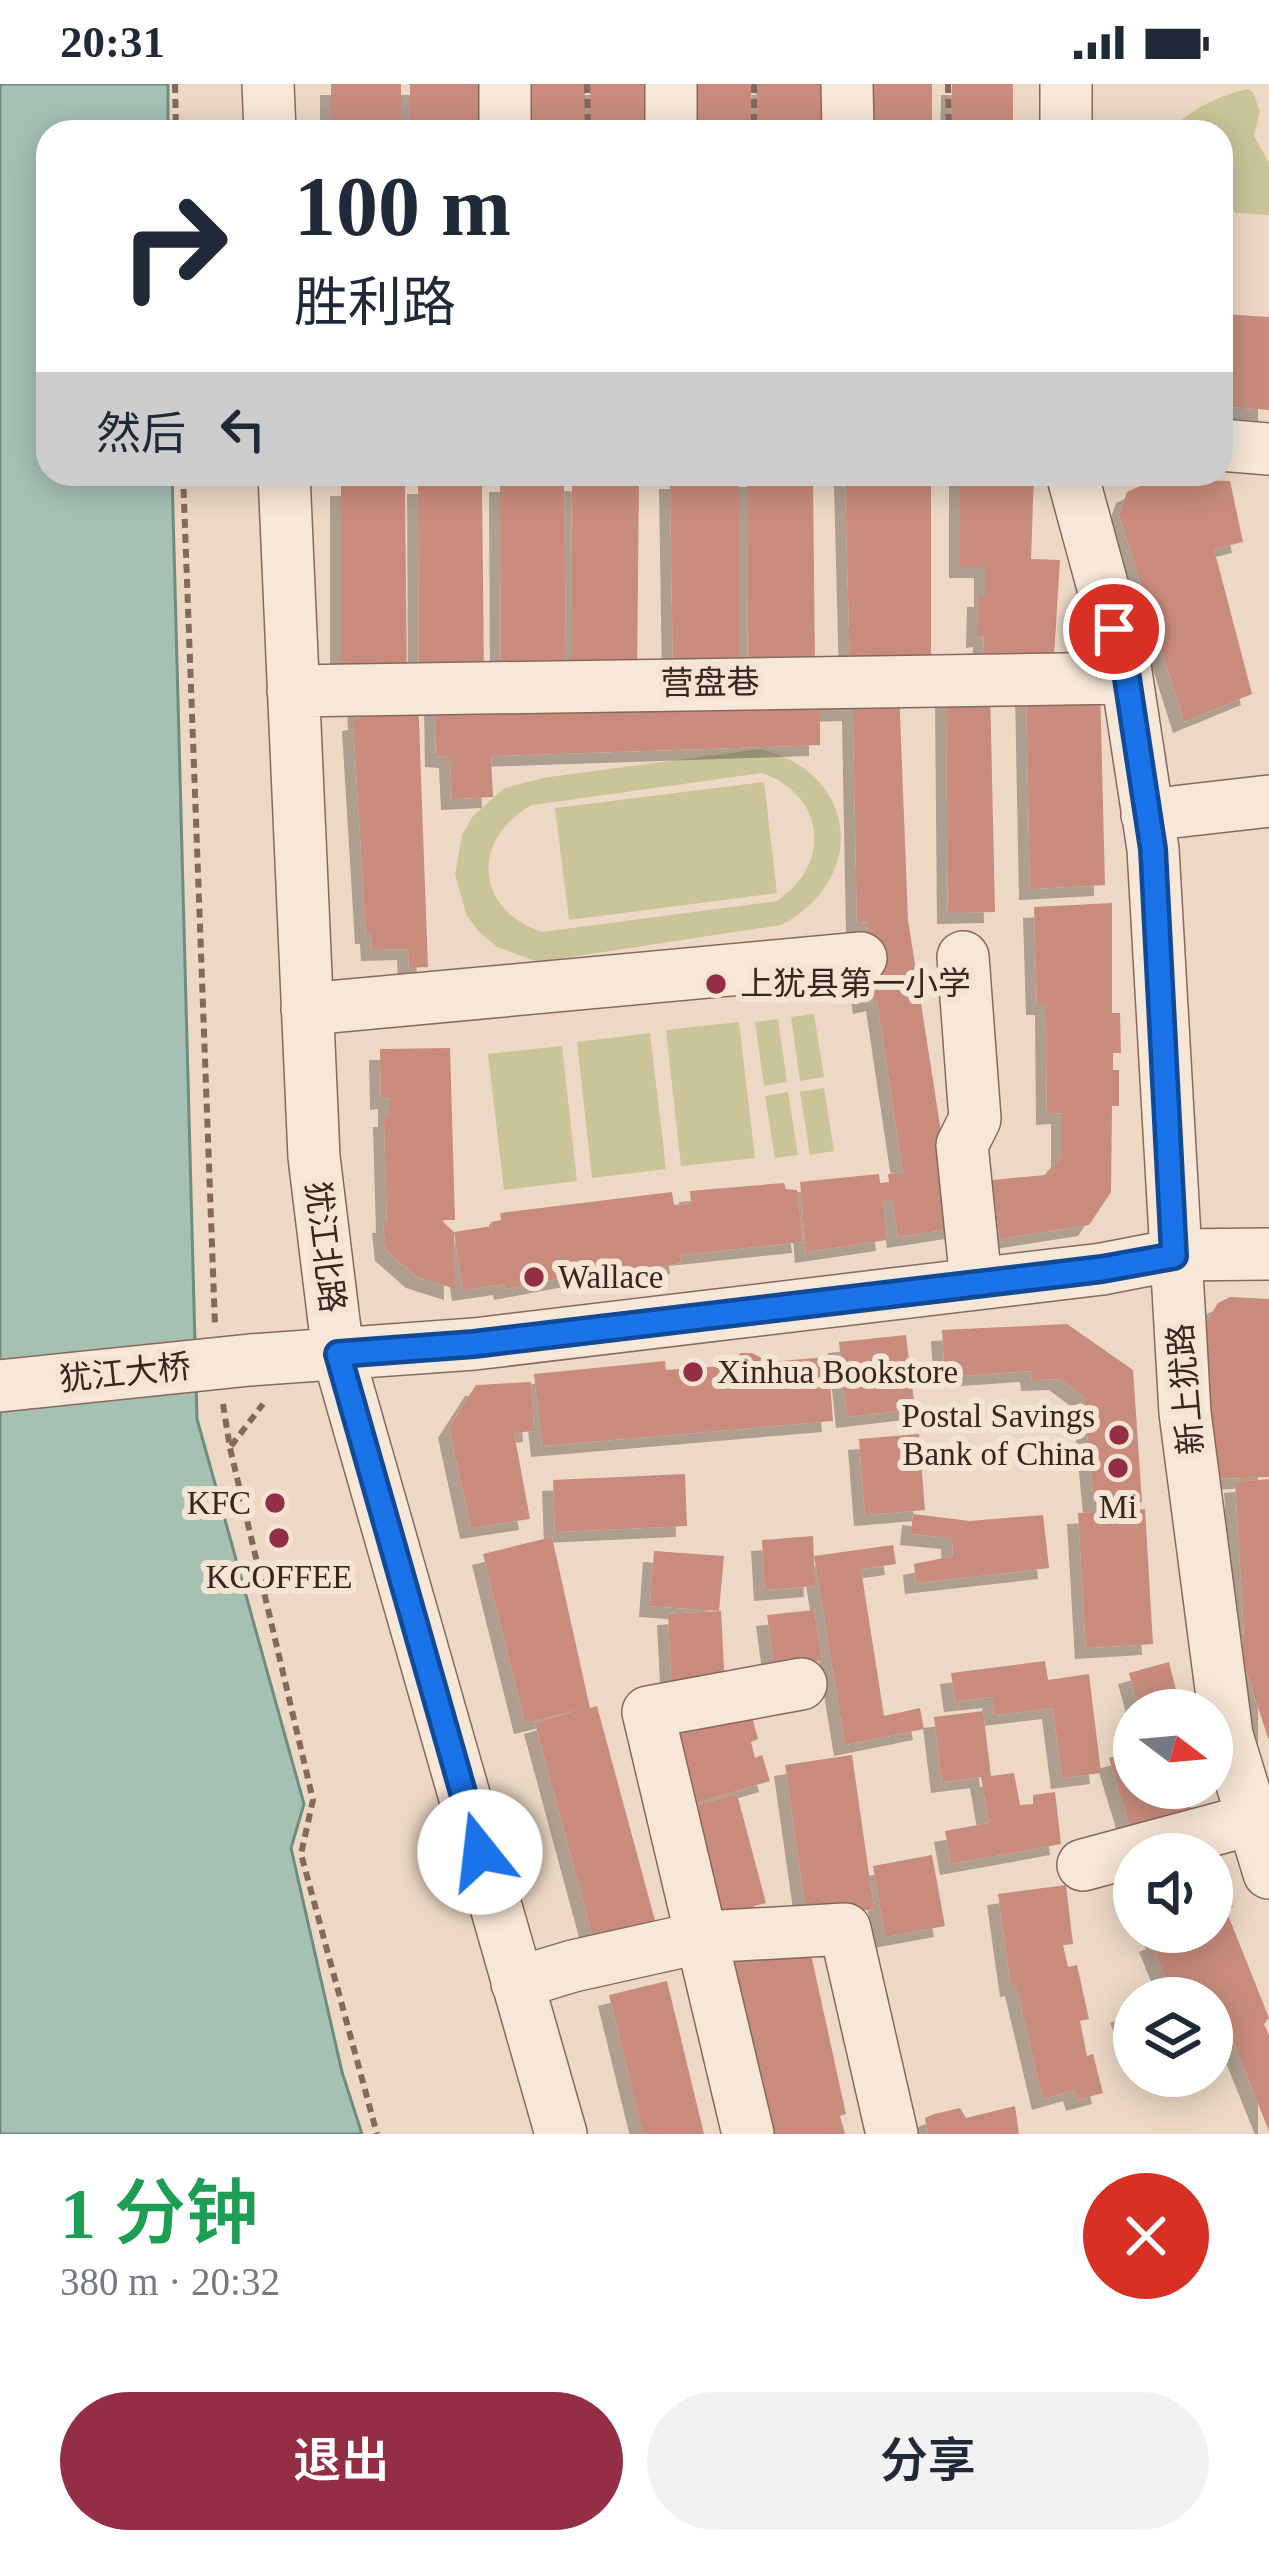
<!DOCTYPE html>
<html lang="zh">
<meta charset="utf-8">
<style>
:root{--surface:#fff;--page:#f2f2f3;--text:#1f2937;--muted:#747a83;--accent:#932e44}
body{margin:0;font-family:"Times New Roman","Noto Sans SC",serif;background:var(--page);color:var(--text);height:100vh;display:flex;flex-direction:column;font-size:45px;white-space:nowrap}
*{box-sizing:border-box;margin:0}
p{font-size:39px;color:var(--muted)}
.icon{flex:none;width:66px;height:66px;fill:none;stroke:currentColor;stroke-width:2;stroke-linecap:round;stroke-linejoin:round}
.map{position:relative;height:2050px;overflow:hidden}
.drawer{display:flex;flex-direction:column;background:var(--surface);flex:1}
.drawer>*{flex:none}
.guide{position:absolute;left:36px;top:36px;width:1197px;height:366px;border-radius:36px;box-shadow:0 6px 30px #0003;background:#fff;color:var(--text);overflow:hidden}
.needle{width:78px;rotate:106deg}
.tools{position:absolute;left:1113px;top:1605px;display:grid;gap:24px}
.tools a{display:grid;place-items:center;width:120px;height:120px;border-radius:50%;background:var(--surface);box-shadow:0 6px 30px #0003;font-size:60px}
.pin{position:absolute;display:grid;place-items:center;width:102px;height:102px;color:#fff;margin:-51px;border:6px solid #fff;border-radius:50%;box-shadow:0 3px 12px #0007}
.me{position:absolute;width:132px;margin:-66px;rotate:344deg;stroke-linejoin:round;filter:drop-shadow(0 0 9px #0008)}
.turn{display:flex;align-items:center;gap:42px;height:252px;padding:0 60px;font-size:54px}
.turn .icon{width:156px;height:156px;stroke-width:2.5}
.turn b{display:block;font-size:84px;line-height:102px}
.then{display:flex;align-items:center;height:114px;padding:0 60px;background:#0003;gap:24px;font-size:45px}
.round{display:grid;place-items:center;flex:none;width:126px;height:126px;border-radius:63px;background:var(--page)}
.head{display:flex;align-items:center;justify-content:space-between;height:204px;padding:0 60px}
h1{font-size:72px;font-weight:600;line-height:90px;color:#1e9e55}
.action{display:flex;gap:24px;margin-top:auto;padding:24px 60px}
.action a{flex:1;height:138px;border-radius:72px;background:var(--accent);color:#fff;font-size:48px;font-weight:600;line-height:138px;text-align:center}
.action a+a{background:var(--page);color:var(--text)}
.status{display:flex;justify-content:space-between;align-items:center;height:84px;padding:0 60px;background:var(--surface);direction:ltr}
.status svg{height:33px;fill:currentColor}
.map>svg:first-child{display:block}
.green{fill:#cac599;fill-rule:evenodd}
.water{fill:#a6c0b3;stroke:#6d8e7f;stroke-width:3}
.building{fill:#c98c7c;filter:url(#shadow)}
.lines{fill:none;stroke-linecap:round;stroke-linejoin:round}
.minor-casing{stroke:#87695b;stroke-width:54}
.path{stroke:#87695b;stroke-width:6;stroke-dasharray:9 6;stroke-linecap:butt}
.minor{stroke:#f7e7d8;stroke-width:51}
.route-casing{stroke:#114b97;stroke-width:30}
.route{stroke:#1a73e8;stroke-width:21}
.poi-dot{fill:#932e44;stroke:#f4e4d4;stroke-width:4.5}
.labels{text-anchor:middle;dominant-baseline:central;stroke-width:12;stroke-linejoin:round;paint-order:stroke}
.street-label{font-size:33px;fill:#37251f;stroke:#f4e4d4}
.poi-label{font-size:33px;fill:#37251f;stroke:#f4e4d4;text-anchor:start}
</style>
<div class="status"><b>20:31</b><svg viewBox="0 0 49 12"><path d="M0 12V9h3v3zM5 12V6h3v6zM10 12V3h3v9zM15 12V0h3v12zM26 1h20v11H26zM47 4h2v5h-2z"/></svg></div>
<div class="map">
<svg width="1269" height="2050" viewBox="0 0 1269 2050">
<defs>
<filter id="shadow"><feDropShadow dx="-11" dy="11" stdDeviation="0" flood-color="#0004"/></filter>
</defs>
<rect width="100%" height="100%" fill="#ecd8c5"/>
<path class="green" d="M1247 5 1253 8 1260 28 1254 52 1269 79V131L1229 128 1223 131 1221 139V48H1168C1191 26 1216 12 1247 5Z
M760 665C857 688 870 794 781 841L538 878 497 863 480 849 467 832 455 791 462 751 473 732 503 705 542 694ZM762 689C826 712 832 780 777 817L542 848C474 826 471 754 532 721Z
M764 698 777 809 569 836 555 724Z
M814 930 824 993 800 997 791 933Z
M778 935 787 998 764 1002 755 938Z
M739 938 755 1074 681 1082 666 946Z
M650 949 666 1085 592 1094 577 958Z
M562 962 577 1097 504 1106 488 970Z
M824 1004 834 1067 810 1071 800 1008Z
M788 1008 798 1071 775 1074 765 1012Z"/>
<path class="water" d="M0 0H168V48H48V390H172L197 1335 304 1720 291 1764 342 1988 362 2050H0Z"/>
<path class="building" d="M331 0H401V48H331Z
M410 0H480V48H410Z
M515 0H585V48H515Z
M590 0H660V48H590Z
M681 0H751L752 48H682Z
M756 0H826L827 48H757Z
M862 0H932V48H862Z
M952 0H1013V48H951Z
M1221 230 1269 233V326L1221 322Z
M960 390H1034L1031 475 1060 476 1054 572 983 576 984 552 977 553 978 512H985V483H960Z
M845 391 931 394V583H850Z
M747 392H813L815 584 748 586Z
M670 394H739V584L673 586Z
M1156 395 1230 397 1243 458 1214 465 1252 610 1184 638 1119 431 1127 408Z
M564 396 566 594 501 595 500 397Z
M572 396 639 398 637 590 571 592Z
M418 399H482L484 596 419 597Z
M341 401H405L407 599H341Z
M1026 597 1100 600 1105 801 1030 805Z
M990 603 995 828 948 829 946 604Z
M899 605 908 836 956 1144 898 1153 892 1116 883 1118 887 1156 806 1168 800 1098 879 1090 880 1099 889 1098 888 1090 903 1089 877 916 864 919 860 892 873 890 867 838 857 839 853 626 820 627V661L491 672 493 713 452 715 450 673 436 672 435 611Z
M418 611 428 883 409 884 408 865 372 866 371 849H366L353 636 359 635 358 614Z
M1112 819V929H1120L1121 969H1113V986H1119V1022H1112L1111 1108 1089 1141 1000 1155 992 1096 1046 1091 1062 1072V1029L1047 1030 1046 920H1037L1034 823Z
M450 964 455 1136H441L454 1148 455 1205 417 1193 386 1166 383 1138H387L384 1032H389V1014L381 1015 380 965Z
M784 1099 786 1105 797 1106 803 1158 680 1171 681 1179 640 1186 574 1192 505 1205 504 1200 463 1206 454 1148 492 1142 491 1138 501 1136 500 1129 672 1108 674 1121 691 1119 690 1107Z
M1230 1213 1269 1215V1393L1215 1395 1206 1238 1218 1219Z
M1067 1240 1133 1286 1142 1418 1094 1420 1084 1313 1060 1295 1032 1296 1031 1287 945 1293 942 1246Z
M906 1251 915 1325 847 1333 839 1258Z
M741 1269H752L769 1278 828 1273 833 1337 542 1362 534 1290 665 1277 666 1286 723 1282Z
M531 1298 534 1347 514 1349 530 1435 471 1444 449 1343 476 1301Z
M919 1350 925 1426 865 1431 859 1355Z
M685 1390 687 1442 555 1448 553 1396Z
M1269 1395V1654H1268L1241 1571 1244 1547 1235 1398Z
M1145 1425 1153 1560 1086 1564 1078 1429Z
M913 1430 970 1437 1043 1431 1049 1484 916 1499 914 1480 953 1472 952 1454 911 1450Z
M813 1452 815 1502 765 1506 762 1456Z
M552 1453 590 1624 597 1622 657 1844 595 1861 535 1639 579 1626 525 1639 483 1470Z
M893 1461 896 1480 861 1485 884 1632 920 1624 924 1645 845 1661 814 1472Z
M654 1467 724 1472 719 1527 650 1522Z
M814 1526 822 1577 774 1583 767 1531Z
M721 1527 725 1603 672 1606 668 1530Z
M1045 1577 1048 1596 1089 1590 1101 1689 1062 1694 1053 1624 994 1631 993 1613 955 1617 951 1589Z
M1169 1578 1181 1626H1139L1129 1589Z
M983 1627 991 1692 1014 1689 1020 1721 1033 1720V1711L1055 1708 1061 1760 951 1780 945 1747 989 1739 981 1693 942 1698 934 1633Z
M751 1629 758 1655 751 1658 755 1674 762 1671 770 1697 693 1720 669 1647Z
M1134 1667V1704H1185L1197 1745 1136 1763 1109 1674Z
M852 1671 874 1825 807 1835 785 1681Z
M737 1710 766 1819 754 1822 758 1836 720 1846 687 1724Z
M1212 1770 1233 1823 1226 1826 1269 1934 1264 1940 1269 1951V2047L1231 1953 1212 1961V1914H1156L1171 1908 1150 1857 1157 1854 1154 1848H1212Z
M932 1771 945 1842 885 1853 873 1782Z
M1066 1801 1073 1860 1063 1861 1068 1883 1077 1881 1089 1935 1080 1937 1087 1972 1093 1970 1103 2009 1077 2016 1074 2006 1043 2015 1016 1901 1011 1902 998 1810Z
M807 1852 846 2030 840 2032 845 2050H772L726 1871Z
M667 1897 704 2050H643L609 1911Z
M1134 1923V1960L1121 1928Z
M1015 2022 1019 2050H928L925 2034 934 2030 960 2024 966 2034Z"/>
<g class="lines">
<defs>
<path id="minor" d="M268 0 270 48
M505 0V48
M671 0V48
M847 0 848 48
M1066 48V0
M1221 361 1269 365
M284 390 314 1073 338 1270 561 2050
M1072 390 1126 588 1153 765 1185 1329 1227 1651 1269 1789
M293 607 1127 594
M1147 731 1269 717
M963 873 975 1035 962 1061 976 1198
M307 925 861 874
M0 1302 250 1276 474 1260 1102 1185 1174 1171 1269 1170
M1083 1781 1250 1736
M517 1899 573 1882 703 1853 845 1845 892 2050
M748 2050 648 1628 801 1600"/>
</defs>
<use href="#minor" class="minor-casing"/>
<path class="path" d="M175 0 176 48
M587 0 588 48
M754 0V48
M948 0 949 48
M183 390 215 1241
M223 1320 230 1364 313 1716 301 1770 377 2050
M231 1362 263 1320"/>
<use href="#minor" class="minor"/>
</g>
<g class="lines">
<defs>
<path id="route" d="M480 1768 338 1270 474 1260 1102 1185 1174 1172 1153 765 1126 588 1114 545"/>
</defs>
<use href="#route" class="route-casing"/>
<use href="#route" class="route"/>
</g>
<g class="poi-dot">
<circle cx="716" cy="900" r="12"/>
<circle cx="534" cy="1193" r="12"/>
<circle cx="693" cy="1288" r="12"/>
<circle cx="1119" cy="1351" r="12"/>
<circle cx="1118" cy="1384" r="12"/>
<circle cx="275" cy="1419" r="12"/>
<circle cx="279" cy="1454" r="12"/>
</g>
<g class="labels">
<g class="street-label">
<text transform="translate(710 599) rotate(-1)">营盘巷</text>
<text transform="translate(325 1163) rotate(83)">犹江北路</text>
<text transform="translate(125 1289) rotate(-6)">犹江大桥</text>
<text transform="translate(1186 1305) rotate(-95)">新上犹路</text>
</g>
<g class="poi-label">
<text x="740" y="900">上犹县第一小学</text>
<text x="558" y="1193">Wallace</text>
<text x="717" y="1288">Xinhua Bookstore</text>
<text x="1095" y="1332" text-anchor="end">Postal Savings<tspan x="1095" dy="38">Bank of China</tspan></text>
<text x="251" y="1419" text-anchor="end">KFC</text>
<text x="1118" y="1423" text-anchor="middle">Mi</text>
<text x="279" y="1493" text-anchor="middle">KCOFFEE</text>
</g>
</g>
</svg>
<div class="tools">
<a><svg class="needle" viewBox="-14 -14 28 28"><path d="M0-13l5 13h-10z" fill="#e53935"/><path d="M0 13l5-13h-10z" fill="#747a83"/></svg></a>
<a><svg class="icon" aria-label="sound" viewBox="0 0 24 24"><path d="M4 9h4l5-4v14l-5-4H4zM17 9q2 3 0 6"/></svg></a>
<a><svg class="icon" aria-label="layers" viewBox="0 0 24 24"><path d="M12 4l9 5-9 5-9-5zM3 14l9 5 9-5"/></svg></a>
</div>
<div class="pin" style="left:1114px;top:545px;background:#d93025"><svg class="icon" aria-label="arrive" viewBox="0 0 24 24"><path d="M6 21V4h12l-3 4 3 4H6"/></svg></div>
<svg class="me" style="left:480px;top:1768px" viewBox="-20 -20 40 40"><circle r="19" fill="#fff"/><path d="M0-13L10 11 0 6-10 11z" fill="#1a73e8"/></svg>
<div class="guide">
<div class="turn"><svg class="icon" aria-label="right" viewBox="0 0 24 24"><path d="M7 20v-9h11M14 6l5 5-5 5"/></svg><div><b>100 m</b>胜利路</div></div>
<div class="then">然后<svg class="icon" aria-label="left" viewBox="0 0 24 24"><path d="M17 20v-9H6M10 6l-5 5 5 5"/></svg></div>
</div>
</div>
<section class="drawer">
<div class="head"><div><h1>1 分钟</h1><p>380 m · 20:32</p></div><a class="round" style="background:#d93025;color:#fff"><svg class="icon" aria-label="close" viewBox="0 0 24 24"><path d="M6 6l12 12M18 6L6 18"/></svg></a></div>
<div class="action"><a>退出</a><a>分享</a></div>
</section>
